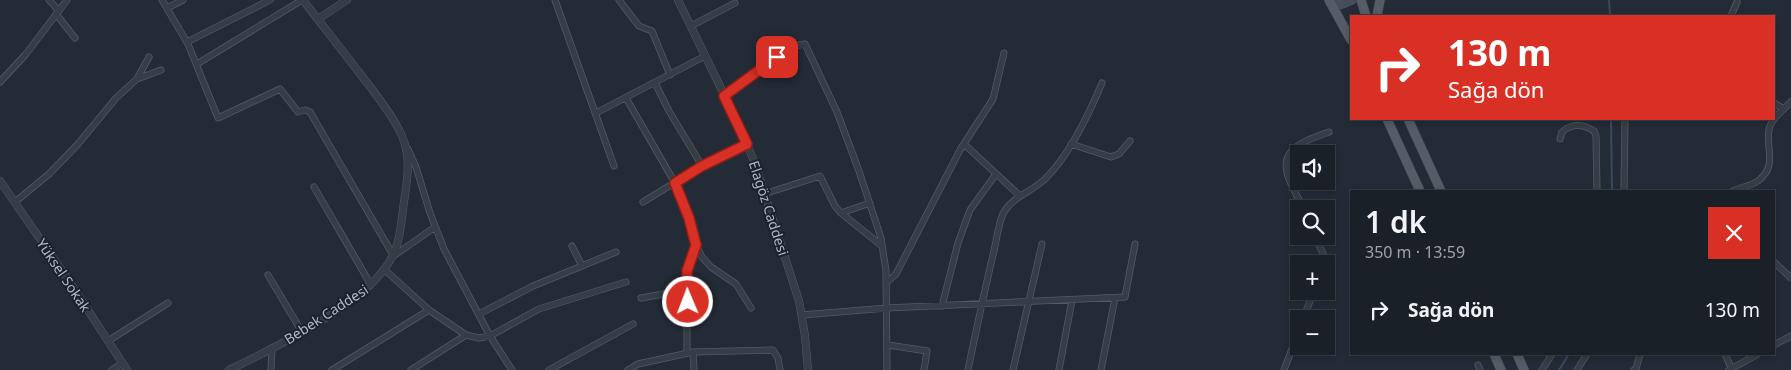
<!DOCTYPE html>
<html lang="tr">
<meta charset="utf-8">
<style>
:root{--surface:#1a2028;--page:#232830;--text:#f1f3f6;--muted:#9fa3a8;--line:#383e45}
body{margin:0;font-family:"Noto Sans",sans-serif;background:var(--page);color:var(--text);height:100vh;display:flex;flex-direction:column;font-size:19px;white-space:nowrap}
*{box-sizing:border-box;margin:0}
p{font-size:16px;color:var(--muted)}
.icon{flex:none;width:28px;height:28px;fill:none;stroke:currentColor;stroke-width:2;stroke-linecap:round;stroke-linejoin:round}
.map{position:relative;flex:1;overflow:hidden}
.sheet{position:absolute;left:1350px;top:190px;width:425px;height:165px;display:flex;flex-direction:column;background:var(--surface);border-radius:0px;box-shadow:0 2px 8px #0003,0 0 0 1px var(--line)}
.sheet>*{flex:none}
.hud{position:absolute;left:1350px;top:15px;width:425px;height:105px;border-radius:0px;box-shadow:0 2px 8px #0003,0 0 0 1px var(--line);background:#d93025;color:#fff;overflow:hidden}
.controls{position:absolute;left:1290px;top:145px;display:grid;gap:10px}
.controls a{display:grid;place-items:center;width:45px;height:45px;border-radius:0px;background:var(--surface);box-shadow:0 2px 8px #0003,0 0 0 1px var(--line);font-size:25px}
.pin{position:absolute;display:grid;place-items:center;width:42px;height:42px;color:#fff;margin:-21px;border-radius:10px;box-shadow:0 2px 8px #0006}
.me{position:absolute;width:55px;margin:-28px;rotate:359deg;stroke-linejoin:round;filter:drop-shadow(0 0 4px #0008)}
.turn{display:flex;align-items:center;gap:18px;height:105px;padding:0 15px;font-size:22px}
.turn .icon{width:65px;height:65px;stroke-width:2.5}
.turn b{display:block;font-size:35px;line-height:42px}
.round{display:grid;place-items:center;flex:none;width:52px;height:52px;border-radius:0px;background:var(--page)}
.headline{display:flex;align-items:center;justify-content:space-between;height:85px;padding:0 15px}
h1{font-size:30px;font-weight:600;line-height:38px}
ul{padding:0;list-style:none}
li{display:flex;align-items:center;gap:15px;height:70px;padding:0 15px}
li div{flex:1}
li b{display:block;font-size:19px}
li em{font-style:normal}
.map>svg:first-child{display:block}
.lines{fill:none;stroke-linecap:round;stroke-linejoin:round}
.stream{stroke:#3a495d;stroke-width:2}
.minor-casing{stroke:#545b64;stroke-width:7}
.tertiary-casing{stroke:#545b64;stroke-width:8}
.secondary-casing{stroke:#545b64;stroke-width:9}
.primary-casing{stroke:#404650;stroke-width:10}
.minor{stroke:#363d46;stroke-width:5.5}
.tertiary{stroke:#363d46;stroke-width:7}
.secondary{stroke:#454d59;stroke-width:8}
.primary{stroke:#545c66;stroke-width:9}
.route-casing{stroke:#8d1f18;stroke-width:12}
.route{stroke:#d93025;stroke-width:9}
.labels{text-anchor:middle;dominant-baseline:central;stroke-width:4;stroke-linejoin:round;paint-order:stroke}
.street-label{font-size:14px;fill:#b1b8c3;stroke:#1c222b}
</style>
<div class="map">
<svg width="1791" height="370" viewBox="0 0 1791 370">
<rect width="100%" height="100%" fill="#232b36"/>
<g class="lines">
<path class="stream" d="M1609 0 1610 16
M1611 119 1612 191
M1559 370 1569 354"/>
<defs>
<path id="minor" d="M49 0 59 11
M162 0 188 44 218 118 280 89 298 112 305 110 310 112 393 255
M555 0 614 166
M619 0 639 26 652 31 670 75
M167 8 183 0
M56 14 75 38
M1731 16 1737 2
M691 26 735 3
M187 42 270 0
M197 64 302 0
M137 79 161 70
M0 82 26 54 67 0
M655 83 669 111 702 166
M724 96 793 46 805 44 837 112 859 171 881 238 886 271 887 370
M626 98 675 183 689 217 696 245 685 276 679 286 669 293 641 298
M1774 103 1784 109
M596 113 705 56
M1560 139 1562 132C1572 123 1583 124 1594 131L1596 136 1597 191
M964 144 1020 196
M1071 144 1111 157 1119 154 1130 141
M408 149 416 167 430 213 444 249 490 336 512 370
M314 187 371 285
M1624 191 1625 119
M1733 191C1741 187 1751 186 1758 181 1780 164 1763 145 1770 126 1774 116 1784 109 1791 102
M764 194 820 176 835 206 841 213 882 246
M15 202 49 174 78 144 116 98 137 79 149 57
M643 202 702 166 747 145
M1305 209C1300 202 1296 195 1293 188 1273 151 1299 143 1329 132
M841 213 870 203
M1315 236 1326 260V264
M696 245 702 257 711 267 736 284 751 308
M572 246 582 266
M392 257 435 227
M1774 262 1791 278
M385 270 429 310 466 335 479 338 490 336 539 309 626 282
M687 273V353
M268 275 302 332
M886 283 896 274 960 150 993 99 1004 53
M942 306 958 243 970 210 996 174
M479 314 533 286 616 252
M802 315 887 308 1125 297 1135 244
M1303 319 1314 291
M108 341 168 303
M888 345 927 351 924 370
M1774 345 1791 336
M693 352 694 370
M1725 354 1732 370
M1478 365 1480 370
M112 370 122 363
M271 370 272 348
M332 370 429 310
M411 370 466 335
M549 370 633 324
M628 370 638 364 693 352 773 350 778 358 780 370
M968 370C976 331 984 293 993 255 996 243 998 225 1003 214 1012 196 1034 191 1046 178 1070 154 1089 114 1102 83
M1013 370 1042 244
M1059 370 1072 300
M1101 370 1115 298
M1284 370 1299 330
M1542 370 1552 354
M1577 370 1587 354
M1634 370 1636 369 1640 354
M1729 370 1758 354"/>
<path id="tertiary" d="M678 0 734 115 754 161 799 301 805 336 808 370
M318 19 347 0
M0 181 67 278 127 370
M229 370C274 348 370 302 392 257 401 240 401 221 404 202 408 177 412 151 398 128 388 109 374 92 361 75 342 50 322 25 303 0"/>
<path id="secondary" d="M1330 3 1340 5 1352 0"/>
<path id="primary" d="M1329 0 1351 40
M1361 0 1366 16
M1377 16 1380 0
M1387 119 1420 191
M1408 119 1441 191
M1494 354 1501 370
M1517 354 1524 370"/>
</defs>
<use href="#minor" class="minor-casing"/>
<use href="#tertiary" class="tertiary-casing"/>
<use href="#secondary" class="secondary-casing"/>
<use href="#primary" class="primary-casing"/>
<use href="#minor" class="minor"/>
<use href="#tertiary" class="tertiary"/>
<use href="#secondary" class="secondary"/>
<use href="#primary" class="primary"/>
</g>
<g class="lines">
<defs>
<path id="route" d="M688 302 687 271 696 245 689 218 675 183 702 166 747 144 724 96 777 57"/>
</defs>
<use href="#route" class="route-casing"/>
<use href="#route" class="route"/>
</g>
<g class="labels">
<g class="street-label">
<text transform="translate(769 208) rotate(72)">Elagöz Caddesi</text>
<text transform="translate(64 275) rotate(56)">Yüksel Sokak</text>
<text transform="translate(326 314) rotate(-33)">Bebek Caddesi</text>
</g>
</g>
</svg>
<div class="controls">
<a><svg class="icon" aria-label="sound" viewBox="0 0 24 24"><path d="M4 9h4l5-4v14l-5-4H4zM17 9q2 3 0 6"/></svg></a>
<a><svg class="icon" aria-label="search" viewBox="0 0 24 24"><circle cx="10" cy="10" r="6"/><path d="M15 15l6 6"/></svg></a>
<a>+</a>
<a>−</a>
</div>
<div class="pin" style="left:777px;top:57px;background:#d93025"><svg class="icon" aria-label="arrive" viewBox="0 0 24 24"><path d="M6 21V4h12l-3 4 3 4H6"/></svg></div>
<svg class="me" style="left:688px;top:302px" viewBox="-20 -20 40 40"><circle r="17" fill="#d93025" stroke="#fff" stroke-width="3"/><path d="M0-11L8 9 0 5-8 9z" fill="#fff"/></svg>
<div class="hud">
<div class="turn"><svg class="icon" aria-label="right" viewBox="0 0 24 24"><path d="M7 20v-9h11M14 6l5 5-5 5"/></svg><div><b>130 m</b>Sağa dön</div></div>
</div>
<section class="sheet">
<div class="headline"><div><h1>1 dk</h1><p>350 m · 13:59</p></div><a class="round" style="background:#d93025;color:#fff"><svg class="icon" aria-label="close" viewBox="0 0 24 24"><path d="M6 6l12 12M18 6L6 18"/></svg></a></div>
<ul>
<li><svg class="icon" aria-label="right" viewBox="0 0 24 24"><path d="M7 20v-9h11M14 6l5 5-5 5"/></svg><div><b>Sağa dön</b></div><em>130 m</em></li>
</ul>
</section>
</div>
